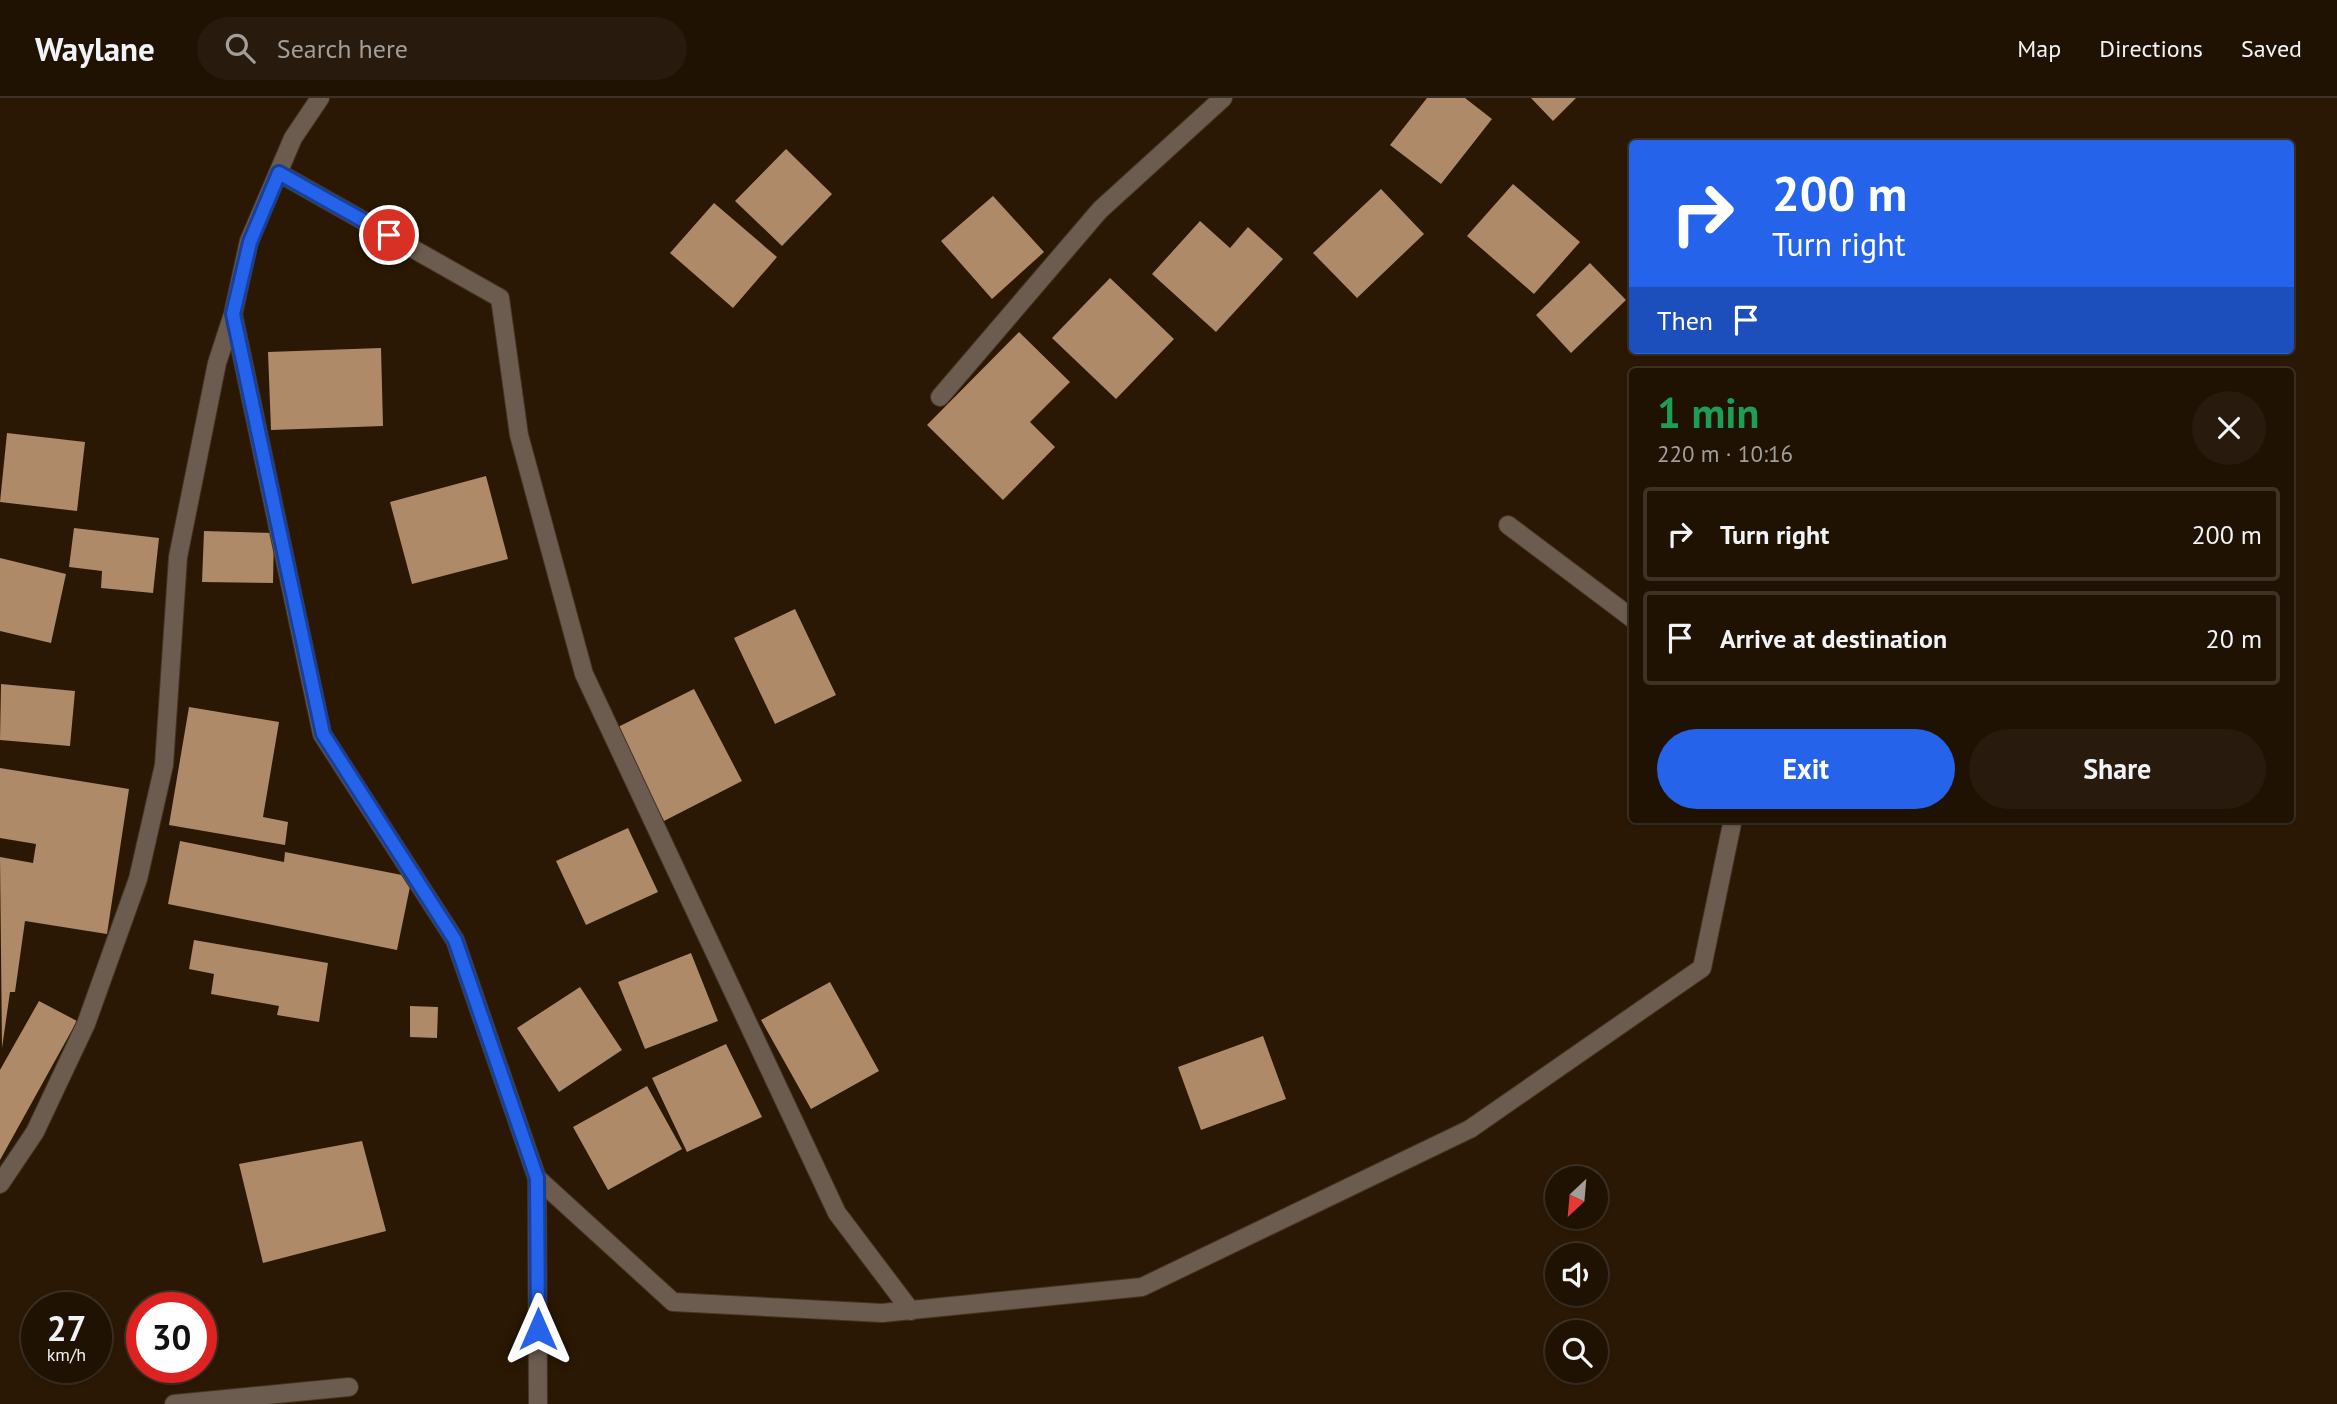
<!DOCTYPE html>
<meta charset="utf-8">
<style>
:root{--surface:#201203;--page:#281b0d;--text:#f1f3f6;--muted:#a29e9a;--line:#3d3225;--accent:#2563eb}
body{margin:0;font-family:"PT Sans",sans-serif;background:var(--page);color:var(--text);height:100vh;display:flex;flex-direction:column;font-size:26px;white-space:nowrap}
*{box-sizing:border-box;margin:0}
p{font-size:23px;color:var(--muted)}
.icon{flex:none;width:38px;height:38px;fill:none;stroke:currentColor;stroke-width:2;stroke-linecap:round;stroke-linejoin:round}
.map{position:relative;flex:1;overflow:hidden}
.sheet{position:absolute;left:1629px;top:270px;width:665px;height:455px;display:flex;flex-direction:column;background:var(--surface);border-radius:7px;box-shadow:0 2px 5px #0004,0 0 0 2px var(--line)}
.sheet>*{flex:none}
.hud{position:absolute;left:1629px;top:42px;width:665px;height:214px;border-radius:7px;box-shadow:0 2px 5px #0004,0 0 0 2px var(--line);background:#2563eb;color:#fff;overflow:hidden}
.needle{width:46px;rotate:206deg}
.tools{position:absolute;left:1545px;top:1068px;display:grid;gap:14px}
.tools a{display:grid;place-items:center;width:63px;height:63px;border-radius:50%;background:var(--surface);box-shadow:0 2px 5px #0004,0 0 0 2px var(--line);font-size:35px}
.speed{position:absolute;left:21px;top:1194px;display:flex;gap:14px;font-size:35px;font-weight:700;text-align:center}
.speed>*{display:grid;place-content:center;width:91px;height:91px;border-radius:50%;background:var(--surface);box-shadow:0 2px 5px #0004,0 0 0 2px var(--line);line-height:1}
.speed small{font-size:18px;font-weight:400}
.speed .limit{border:10px solid #d22;background:#fff;color:#111}
.pin{position:absolute;display:grid;place-items:center;width:60px;height:60px;color:#fff;margin:-30px;border:4px solid #fff;border-radius:50%;box-shadow:0 2px 7px #0007}
.me{position:absolute;width:77px;margin:-38px;rotate:0deg;stroke-linejoin:round;filter:drop-shadow(0 0 5px #0008)}
.turn{display:flex;align-items:center;gap:24px;height:147px;padding:0 28px;font-size:32px}
.turn .icon{width:91px;height:91px;stroke-width:2.5}
.turn b{display:block;font-size:49px;line-height:60px}
.then{display:flex;align-items:center;height:66px;padding:0 28px;background:#0003;gap:14px;font-size:26px}
.round{display:grid;place-items:center;flex:none;width:74px;height:74px;border-radius:37px;background:var(--page)}
.summary{display:flex;align-items:center;justify-content:space-between;height:119px;padding:0 28px}
h1{font-size:42px;font-weight:600;line-height:52px;color:#1e9e55}
.button{display:flex;gap:14px;margin-top:auto;padding:14px 28px}
.button a{flex:1;height:80px;border-radius:42px;background:var(--accent);color:#fff;font-size:28px;font-weight:600;line-height:80px;text-align:center}
.button a+a{background:var(--page);color:var(--text)}
ul{padding:0;list-style:none}
li{display:flex;align-items:center;gap:21px;height:94px;margin:0 14px 10px;padding:0 14px;border:4px solid var(--line);border-radius:7px}
li div{flex:1}
li b{display:block;font-size:26px}
li em{font-style:normal}
header{display:flex;align-items:center;gap:42px;box-sizing:border-box;height:98px;padding:0 35px;background:var(--surface);border-bottom:2px solid var(--line)}
header strong{font-size:33px}
nav{display:flex;gap:38px;margin-inline-start:auto;font-size:24px}
.search{width:490px;height:63px;background:var(--page);display:flex;align-items:center;gap:18px;box-sizing:border-box;padding:0 24px;border-radius:38px;color:var(--muted);font-size:26px}
.map>svg:first-child{display:block}
.building{fill:#ae8a68}
.lines{fill:none;stroke-linecap:round;stroke-linejoin:round}
.minor-casing{stroke:#463421;stroke-width:20}
.minor{stroke:#6b5c4f;stroke-width:18}
.route-casing{stroke:#184099;stroke-width:18}
.route{stroke:#2563eb;stroke-width:12}
</style>
<header>
<strong>Waylane</strong>
<div class="search"><svg class="icon" aria-label="search" viewBox="0 0 24 24"><circle cx="10" cy="10" r="6"/><path d="M15 15l6 6"/></svg>Search here</div>
<nav><a>Map</a><a>Directions</a><a>Saved</a></nav>
</header>
<div class="map">
<svg width="2337" height="1306" viewBox="0 0 2337 1306">
<rect width="100%" height="100%" fill="#2b1804"/>
<path class="building" d="M1427 0H1465L1492 21 1441 86 1390 47Z
M1531 0H1576L1553 23Z
M786 51 832 96 782 148 735 103Z
M1513 86 1580 144 1534 196 1467 138Z
M1381 91 1424 136 1357 200 1313 155Z
M993 98 1044 154 992 201 941 143Z
M714 105 777 159 733 210 670 155Z
M1200 123 1230 150 1248 129 1283 161 1216 234 1152 176Z
M1590 165 1626 202 1571 255 1536 217Z
M1110 180 1174 241 1116 301 1052 240Z
M1019 234 1070 284 1030 324 1055 349 1003 402 927 327Z
M381 250 383 328 271 332 268 254Z
M7 335 85 344 77 413 0 404Z
M486 378 508 461 412 486 390 404Z
M74 430 159 440 153 495 101 490 102 473 69 469Z
M204 433 274 435 273 485 202 484Z
M0 460 66 476 51 545 0 533Z
M795 511 836 597 775 626 734 540Z
M1 586 75 593 70 648 0 642Z
M694 591 742 683 664 723 616 630Z
M189 609 279 624 263 719 288 724 285 747 169 727Z
M0 670 129 691 107 836 25 823 15 894H10L2 950 0 759 33 765 36 746 0 740Z
M628 730 658 794 586 827 556 763Z
M180 743 284 764 285 754 412 779 397 852 168 806Z
M194 842 328 865 319 924 277 917 279 908 211 896 214 876 189 871Z
M691 855 718 923 645 951 618 884Z
M830 884 879 973 811 1011 761 922Z
M580 889 622 952 559 994 517 930Z
M39 903 77 923 0 1062V972Z
M410 908 438 909 437 940 410 939Z
M1263 938 1286 1001 1201 1032 1178 969Z
M726 946 762 1019 687 1054 652 980Z
M647 988 682 1051 608 1092 573 1029Z
M362 1043 386 1133 263 1165 239 1066Z"/>
<g class="lines">
<defs>
<path id="minor" d="M279 75 500 200 519 337 584 576 837 1115 911 1213
M233 216 322 636 455 842 537 1080 673 1204 882 1215 1142 1189 1470 1031 1702 870 1733 721
M940 299 1100 112 1223 0
M1508 427 1633 521
M537 1080 538 1306
M0 1086 35 1034 86 926 138 781 164 667 178 459 217 265 233 216 249 143 293 40 320 0
M174 1306 349 1289"/>
</defs>
<use href="#minor" class="minor-casing"/>
<use href="#minor" class="minor"/>
</g>
<g class="lines">
<defs>
<path id="route" d="M389 137 279 75 250 144 233 216 323 636 455 842 537 1080 538 1231"/>
</defs>
<use href="#route" class="route-casing"/>
<use href="#route" class="route"/>
</g>
</svg>
<div class="tools">
<a><svg class="needle" viewBox="-14 -14 28 28"><path d="M0-13l5 13h-10z" fill="#e53935"/><path d="M0 13l5-13h-10z" fill="#a29e9a"/></svg></a>
<a><svg class="icon" aria-label="sound" viewBox="0 0 24 24"><path d="M4 9h4l5-4v14l-5-4H4zM17 9q2 3 0 6"/></svg></a>
<a><svg class="icon" aria-label="search" viewBox="0 0 24 24"><circle cx="10" cy="10" r="6"/><path d="M15 15l6 6"/></svg></a>
</div>
<div class="speed"><div>27<small>km/h</small></div><div class="limit">30</div></div>
<div class="pin" style="left:389px;top:137px;background:#d93025"><svg class="icon" aria-label="arrive" viewBox="0 0 24 24"><path d="M6 21V4h12l-3 4 3 4H6"/></svg></div>
<svg class="me" style="left:538px;top:1231px" viewBox="-20 -20 40 40"><path d="M0-17L14 15 0 8-14 15z" fill="#2563eb" stroke="#fff" stroke-width="4"/></svg>
<div class="hud">
<div class="turn"><svg class="icon" aria-label="right" viewBox="0 0 24 24"><path d="M7 20v-9h11M14 6l5 5-5 5"/></svg><div><b>200 m</b>Turn right</div></div>
<div class="then">Then<svg class="icon" aria-label="arrive" viewBox="0 0 24 24"><path d="M6 21V4h12l-3 4 3 4H6"/></svg></div>
</div>
<section class="sheet">
<div class="summary"><div><h1>1 min</h1><p>220 m · 10:16</p></div><a class="round"><svg class="icon" aria-label="close" viewBox="0 0 24 24"><path d="M6 6l12 12M18 6L6 18"/></svg></a></div>
<ul>
<li><svg class="icon" aria-label="right" viewBox="0 0 24 24"><path d="M7 20v-9h11M14 6l5 5-5 5"/></svg><div><b>Turn right</b></div><em>200 m</em></li>
<li><svg class="icon" aria-label="arrive" viewBox="0 0 24 24"><path d="M6 21V4h12l-3 4 3 4H6"/></svg><div><b>Arrive at destination</b></div><em>20 m</em></li>
</ul>
<div class="button"><a>Exit</a><a>Share</a></div>
</section>
</div>
